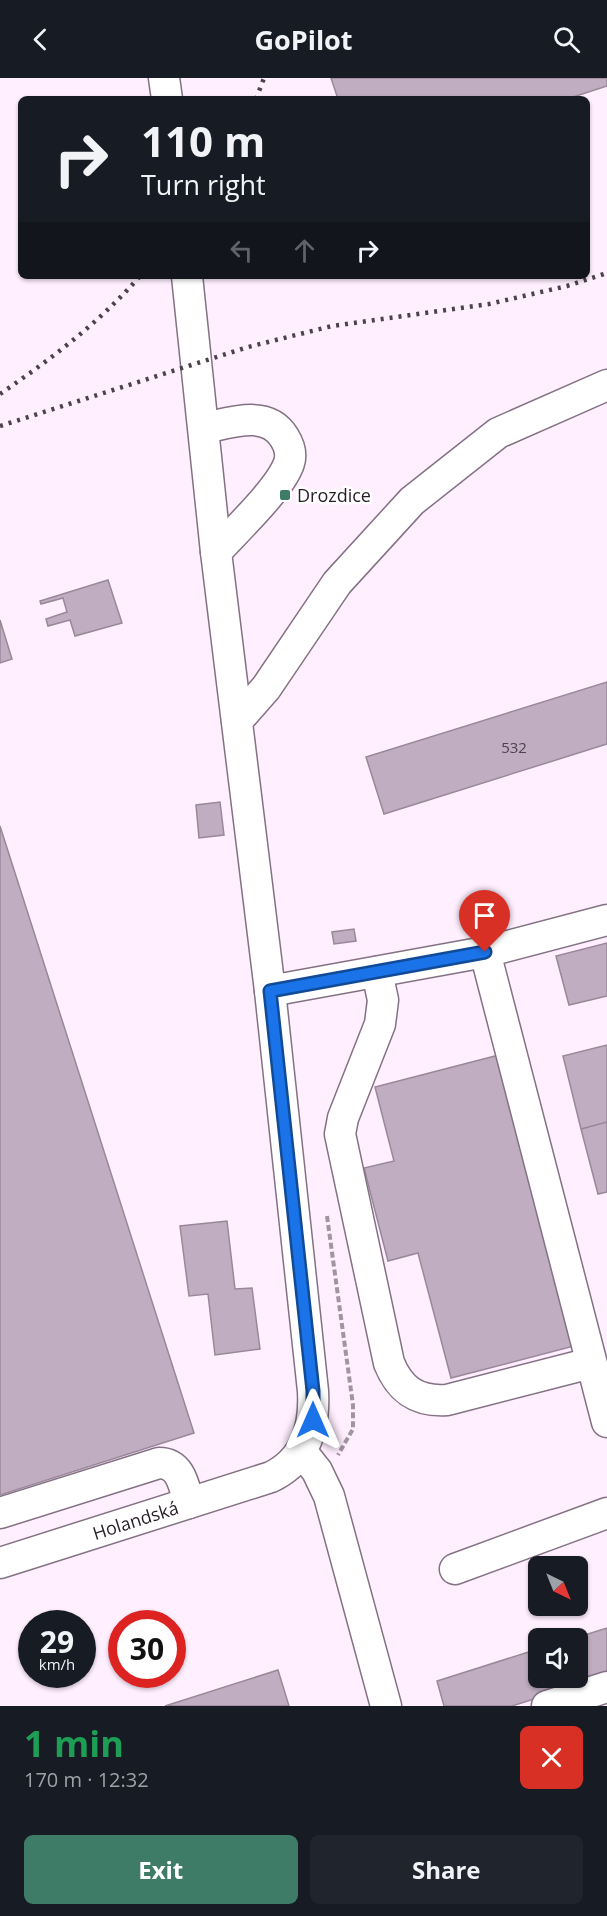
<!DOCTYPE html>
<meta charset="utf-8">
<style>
:root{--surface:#171b24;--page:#20242c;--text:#f1f3f6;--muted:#9ea1a6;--accent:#3e7c68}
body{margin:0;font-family:"Open Sans",sans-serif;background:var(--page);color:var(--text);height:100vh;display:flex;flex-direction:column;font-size:22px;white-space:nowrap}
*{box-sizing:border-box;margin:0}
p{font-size:20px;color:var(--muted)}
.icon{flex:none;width:33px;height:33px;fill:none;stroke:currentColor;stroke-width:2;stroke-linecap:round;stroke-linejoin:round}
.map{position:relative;height:1628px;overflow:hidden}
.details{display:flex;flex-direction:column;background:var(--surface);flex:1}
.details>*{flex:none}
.top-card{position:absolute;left:18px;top:18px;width:572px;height:183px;border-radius:9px;box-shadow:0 2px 4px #0004;background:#171b24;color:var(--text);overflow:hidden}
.needle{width:39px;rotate:137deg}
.fabs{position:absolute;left:528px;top:1478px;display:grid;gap:12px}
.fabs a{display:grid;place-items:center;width:60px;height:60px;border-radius:9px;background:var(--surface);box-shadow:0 2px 4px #0004;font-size:30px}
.speed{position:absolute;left:18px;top:1532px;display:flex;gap:12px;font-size:30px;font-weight:700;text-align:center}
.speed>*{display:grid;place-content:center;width:78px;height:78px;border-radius:50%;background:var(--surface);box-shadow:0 2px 4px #0004;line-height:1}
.speed small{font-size:15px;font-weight:400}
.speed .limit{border:9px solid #d22;background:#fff;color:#111}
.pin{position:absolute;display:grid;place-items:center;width:51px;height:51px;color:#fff;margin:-62px -26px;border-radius:50% 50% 50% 0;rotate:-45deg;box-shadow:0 0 6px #0007}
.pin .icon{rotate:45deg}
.me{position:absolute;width:66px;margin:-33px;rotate:0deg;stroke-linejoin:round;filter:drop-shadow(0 0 4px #0008)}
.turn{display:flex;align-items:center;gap:21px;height:126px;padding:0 24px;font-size:27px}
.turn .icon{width:78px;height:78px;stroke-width:2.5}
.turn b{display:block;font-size:42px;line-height:51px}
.lanes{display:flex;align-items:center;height:57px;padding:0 24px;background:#0003;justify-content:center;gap:30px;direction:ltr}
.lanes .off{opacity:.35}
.round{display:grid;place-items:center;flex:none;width:63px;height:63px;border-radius:9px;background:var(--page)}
.summary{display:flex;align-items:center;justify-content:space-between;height:102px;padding:0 24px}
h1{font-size:36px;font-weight:700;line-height:45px;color:#1e9e55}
.action{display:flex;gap:12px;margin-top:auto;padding:12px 24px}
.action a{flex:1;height:69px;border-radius:9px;background:var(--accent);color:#fff;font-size:24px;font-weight:700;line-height:69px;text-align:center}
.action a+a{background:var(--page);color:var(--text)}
header{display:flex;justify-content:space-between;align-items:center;height:78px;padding:0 24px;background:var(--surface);font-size:27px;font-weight:700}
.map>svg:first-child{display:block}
.building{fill:#c0adc1;stroke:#9a889a;stroke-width:1.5}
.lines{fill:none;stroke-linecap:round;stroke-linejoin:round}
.minor-casing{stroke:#847284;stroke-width:33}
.path{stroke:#a195a1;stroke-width:4;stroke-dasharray:6 3;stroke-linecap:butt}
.minor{stroke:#fff;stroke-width:30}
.rail{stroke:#4b424b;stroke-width:4.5;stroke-dasharray:3 6;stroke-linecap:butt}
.route-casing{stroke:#114b97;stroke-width:15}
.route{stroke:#1a73e8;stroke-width:10}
.poi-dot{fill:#3e7c68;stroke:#fff;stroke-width:2}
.labels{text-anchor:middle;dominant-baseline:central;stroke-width:5;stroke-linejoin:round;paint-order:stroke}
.number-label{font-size:15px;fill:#4d424e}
.poi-label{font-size:18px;fill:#271f27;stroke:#fff;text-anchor:start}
.street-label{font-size:18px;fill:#271f27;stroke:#fff}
</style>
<header><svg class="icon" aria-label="back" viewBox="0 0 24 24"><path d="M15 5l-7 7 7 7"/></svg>GoPilot<svg class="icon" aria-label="search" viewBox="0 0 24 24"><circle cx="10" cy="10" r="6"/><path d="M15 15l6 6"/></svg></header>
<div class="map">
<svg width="607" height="1628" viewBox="0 0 607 1628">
<rect width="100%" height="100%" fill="#ffefff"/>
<path class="building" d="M331 0H607V8L567 21H338Z
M108 502 122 545 75 558 70 542 48 548 46 541 67 534 63 520 41 526 40 523Z
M0 542 12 581 0 585Z
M607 604V666L384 736 366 679Z
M220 724 224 757 199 760 196 727Z
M0 748 194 1355 0 1417Z
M354 851 356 863 334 866 332 854Z
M607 865V918L569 927 556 878Z
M607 967V1044L581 1051 563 978Z
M499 977 574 1268 451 1300 418 1175 388 1183 364 1090 394 1083 375 1009Z
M607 1044V1114L598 1116 581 1051Z
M227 1143 235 1211 252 1210 260 1271 215 1277 208 1216 189 1218 180 1148Z
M607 1550V1598L512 1628H444L437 1603 538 1571V1599H578V1560H575Z
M278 1592 289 1628H165Z"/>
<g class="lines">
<defs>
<g id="minor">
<path d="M164 0 167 21"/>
<path d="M204 350C230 345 267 331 284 359 289 367 292 376 289 385 281 410 234 454 216 474"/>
<path d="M237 643 266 610 337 505 412 423 498 355 607 307"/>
<path d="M485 874 607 1344"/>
<path d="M377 894 383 922 380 946 343 1040 340 1056 389 1285C400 1312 417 1324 447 1322L591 1285"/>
<path d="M270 913 485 874 607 842"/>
<path d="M302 1374 317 1393 329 1418 386 1628"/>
<path d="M0 1435 159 1385C181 1385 184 1408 189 1425"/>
<path id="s1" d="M0 1485 271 1399C306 1382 315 1349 313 1313L270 913 216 474 187 198"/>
<path d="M455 1491 607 1435"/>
<path d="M547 1628 607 1609"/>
</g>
</defs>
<use href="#minor" class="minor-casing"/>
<path class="path" d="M327 1138 353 1327V1351L338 1377"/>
<use href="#minor" class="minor"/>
<path class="rail" d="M256 21 264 0
M0 316C51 281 99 245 140 198
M0 348 248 269 332 248 489 226 567 208 607 195"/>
</g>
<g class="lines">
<defs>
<path id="route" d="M313 1342V1313L270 913 485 874"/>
</defs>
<use href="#route" class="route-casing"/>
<use href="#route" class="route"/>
</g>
<rect class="poi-dot" x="279" y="411" width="12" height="12" rx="3"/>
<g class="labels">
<g class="number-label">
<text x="514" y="669">532</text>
</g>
<g class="poi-label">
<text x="297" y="417">Drozdice</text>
</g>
<g class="street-label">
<text stroke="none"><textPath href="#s1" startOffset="142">Holandská</textPath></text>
</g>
</g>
</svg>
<div class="fabs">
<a><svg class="needle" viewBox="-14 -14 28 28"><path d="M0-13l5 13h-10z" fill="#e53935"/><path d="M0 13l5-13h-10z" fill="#9ea1a6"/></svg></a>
<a><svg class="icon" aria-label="sound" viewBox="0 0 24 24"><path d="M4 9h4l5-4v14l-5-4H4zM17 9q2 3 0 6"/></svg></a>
</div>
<div class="speed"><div>29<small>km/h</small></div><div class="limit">30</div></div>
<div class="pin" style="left:485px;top:874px;background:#d93025"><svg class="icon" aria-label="arrive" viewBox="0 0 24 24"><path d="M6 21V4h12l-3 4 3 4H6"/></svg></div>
<svg class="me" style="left:313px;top:1342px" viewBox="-20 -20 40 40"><path d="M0-17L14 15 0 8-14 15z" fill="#1a73e8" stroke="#fff" stroke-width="4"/></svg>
<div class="top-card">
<div class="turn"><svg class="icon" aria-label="right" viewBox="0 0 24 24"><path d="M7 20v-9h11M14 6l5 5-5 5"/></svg><div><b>110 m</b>Turn right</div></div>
<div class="lanes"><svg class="icon off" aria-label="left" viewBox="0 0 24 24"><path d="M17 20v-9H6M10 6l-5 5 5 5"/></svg><svg class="icon off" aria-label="ahead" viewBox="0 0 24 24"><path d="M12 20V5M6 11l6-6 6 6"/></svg><svg class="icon" aria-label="right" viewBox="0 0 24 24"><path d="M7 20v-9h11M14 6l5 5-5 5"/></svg></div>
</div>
</div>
<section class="details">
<div class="summary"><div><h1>1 min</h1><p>170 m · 12:32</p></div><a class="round" style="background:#d93025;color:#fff"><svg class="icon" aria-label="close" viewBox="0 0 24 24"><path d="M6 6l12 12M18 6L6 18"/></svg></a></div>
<div class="action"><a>Exit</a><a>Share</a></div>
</section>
